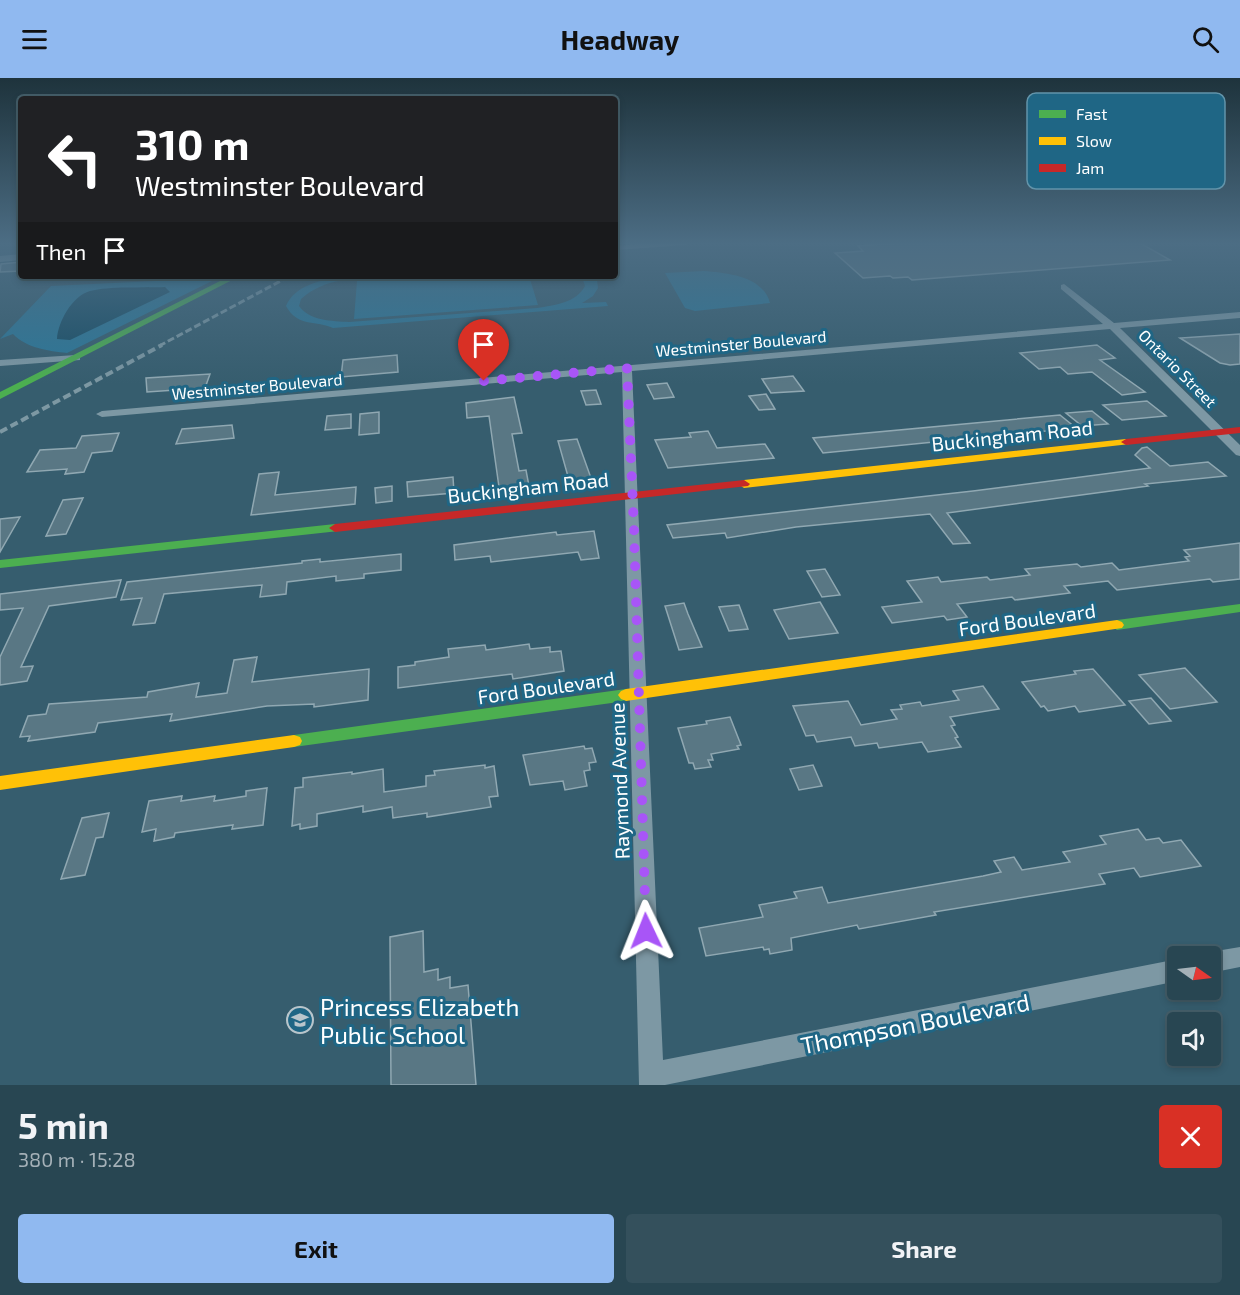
<!DOCTYPE html>
<meta charset="utf-8">
<style>
:root{--surface:#284652;--page:#34505c;--text:#f1f3f6;--muted:#a5b1b8;--line:#445e69;--accent:#90b9f0}
body{margin:0;font-family:"Exo 2",sans-serif;background:var(--page);color:var(--text);height:100vh;display:flex;flex-direction:column;font-size:22px;white-space:nowrap}
*{box-sizing:border-box;margin:0}
p{font-size:20px;color:var(--muted)}
.icon{flex:none;width:33px;height:33px;fill:none;stroke:currentColor;stroke-width:2;stroke-linecap:round;stroke-linejoin:round}
.map{position:relative;height:1007px;overflow:hidden}
.drawer{display:flex;flex-direction:column;background:var(--surface);flex:1}
.drawer>*{flex:none}
.hud{position:absolute;left:18px;top:18px;width:600px;height:183px;border-radius:6px;box-shadow:0 3px 9px #0003,0 0 0 2px var(--line);background:#202124;color:#fff;overflow:hidden}
.needle{width:39px;rotate:104deg}
.fabs{position:absolute;left:1167px;top:868px;display:grid;gap:12px}
.fabs a{display:grid;place-items:center;width:54px;height:54px;border-radius:6px;background:var(--surface);box-shadow:0 3px 9px #0003,0 0 0 2px var(--line);font-size:30px}
.pin{position:absolute;display:grid;place-items:center;width:51px;height:51px;color:#fff;margin:-62px -26px;border-radius:50% 50% 50% 0;rotate:-45deg;box-shadow:0 0 6px #0007}
.pin .icon{rotate:45deg}
.me{position:absolute;width:66px;margin:-33px;rotate:358deg;stroke-linejoin:round;filter:drop-shadow(0 0 4px #0008)}
.turn{display:flex;align-items:center;gap:21px;height:126px;padding:0 18px;font-size:27px}
.turn .icon{width:78px;height:78px;stroke-width:2.5}
.turn b{display:block;font-size:42px;line-height:51px}
.then{display:flex;align-items:center;height:57px;padding:0 18px;background:#0003;gap:12px;font-size:22px}
.round{display:grid;place-items:center;flex:none;width:63px;height:63px;border-radius:6px;background:var(--page)}
.overview{display:flex;align-items:center;justify-content:space-between;height:102px;padding:0 18px}
h1{font-size:36px;font-weight:700;line-height:45px}
.primary-button{display:flex;gap:12px;margin-top:auto;padding:12px 18px}
.primary-button a{flex:1;height:69px;border-radius:6px;background:var(--accent);color:#111;font-size:24px;font-weight:700;line-height:69px;text-align:center}
.primary-button a+a{background:var(--page);color:var(--text)}
header{display:flex;justify-content:space-between;align-items:center;height:78px;padding:0 18px;background:var(--accent);color:#111;font-size:27px;font-weight:700}
.map>svg:first-child{display:block}
.green{fill:#2b7798}
.water{fill:#184d65}
.building{fill:#597784;stroke:#90a8b2;stroke-width:1.5}
.lines{fill:none;stroke-linecap:round;stroke-linejoin:round}
.street{fill:#7d98a4;fill-rule:evenodd}
.fast{fill:#4caf50;fill-rule:evenodd}
.slow{fill:#ffc107;fill-rule:evenodd}
.jam{fill:#c62828;fill-rule:evenodd}
.rail-far1{stroke:#7d98a3;stroke-width:3;stroke-dasharray:7 3;stroke-linecap:butt}
.rail{stroke:#7d98a3;stroke-width:4;stroke-dasharray:8 4;stroke-linecap:butt}
.route{stroke:#a855f7;stroke-width:10;stroke-dasharray:0 18}
.labels{text-anchor:middle;dominant-baseline:central;stroke-width:6;stroke-linejoin:round;paint-order:stroke}
.far-street-label{font-size:16px;fill:#fff;stroke:#1f6685}
.street-label{font-size:20px;fill:#fff;stroke:#1f6685}
.near-poi-label{font-size:24px;fill:#fff;stroke:#1f6685;text-anchor:start}
.near-street-label{font-size:24px;fill:#fff;stroke:#1f6685}
.key{fill:#1f6685;stroke:#6294aa;stroke-width:1.5}
.key-label{font-size:16px;fill:#fff}
</style>
<header><svg class="icon" aria-label="menu" viewBox="0 0 24 24"><path d="M4 6h16M4 12h16M4 18h16"/></svg>Headway<svg class="icon" aria-label="search" viewBox="0 0 24 24"><circle cx="10" cy="10" r="6"/><path d="M15 15l6 6"/></svg></header>
<div class="map">
<svg width="1240" height="1007" viewBox="0 0 1240 1007">
<rect width="100%" height="100%" fill="#365d6e"/>
<path class="green" d="M704 193C727 195 763 198 770 225L695 233 685 230 665 195Z
M341 198H389C359 200 325 199 301 221L299 228C310 243 332 243 349 244L537 230C555 227 576 225 585 208L583 202 578 198H593L597 202 598 210 593 218 582 225 606 224 608 228 333 250C317 242 298 250 286 228 295 207 320 203 341 198Z
M432 198H529L538 227 354 241 357 203Z
M218 200 67 275C49 273 26 270 13 256L0 261 51 208Z"/>
<path class="water" d="M165 209 170 214 70 262 57 261C58 244 72 218 90 213 109 208 144 210 165 209Z"/>
<path class="building" d="M899 165H1140L1170 182 912 202 908 199 893 200 890 198 863 200 835 175 863 173 858 168Z
M21 184V193L0 194 1 186Z
M1240 256V286L1230 287 1220 285 1180 260Z
M1097 267 1115 280 1100 282 1145 314 1122 317 1092 294 1068 296 1060 289 1039 291 1020 275Z
M397 277 398 294 341 299 343 282Z
M210 296 205 310 147 314 146 300Z
M793 298 804 313 771 315 762 301Z
M667 305 674 319 654 321 647 307Z
M596 312 601 326 586 327 581 313Z
M766 316 775 331 759 332 749 318Z
M514 319 522 355 512 356 519 393 526 392 529 408 505 411 504 409H499L489 338 467 340 466 325Z
M1147 323 1166 338 1122 342 1103 327Z
M1092 333 1108 346 1082 348 1066 335Z
M379 334V355L359 357 360 336Z
M351 336V350L325 352 327 338Z
M1060 337 1076 350 823 375 813 360Z
M232 347 234 360 176 366 182 351Z
M708 353 717 370 765 366 774 380 668 390 655 362 691 359 689 355Z
M119 355 112 373 92 375 84 394 65 396 67 391 27 394 40 372 76 370 82 358Z
M577 361 591 400 569 402 558 363Z
M1147 369 1170 388 1208 384 1226 398 1145 406 1148 408 947 435 970 465 953 466 930 436 796 449 727 460 725 455 673 460 667 447 973 413 1150 390 1135 377 1142 370Z
M279 394 275 417 356 409 355 426 251 437 259 396Z
M453 399 454 415 408 419 407 404Z
M392 408V423L376 425 375 410Z
M83 420 66 456 46 458 63 422Z
M20 439 0 474V441Z
M594 453 599 480 581 482 578 474 491 484 490 478 455 482 454 467 556 454 557 457Z
M1240 465V501L1213 504 1210 501 1117 512 1108 503 1064 508 1070 515 1015 522 1012 519 957 526 967 539 947 542 944 538 892 545 882 529 922 524 907 503 938 499 941 504 987 499 990 502 1030 497 1025 491 1077 486 1081 489 1112 485 1119 492 1189 483 1185 479 1190 478 1184 472Z
M401 476V492L364 496V500L336 503V498L287 504 286 516 260 519 262 507 164 516 155 545 133 547 142 520 121 522 127 504 302 485V483L320 481V484Z
M825 491 840 517 822 519 807 493Z
M121 502 116 519 49 528 21 589 33 588 27 603 0 607V579L23 530 0 532V516Z
M820 524 838 555 789 561 774 532Z
M684 525 688 536 702 569 679 572 665 528Z
M739 527 748 551 729 553 719 529Z
M529 566 530 571 550 569V574L561 573 564 593 513 601 512 596 398 610V589L415 587V584L449 579 448 571 485 567 486 572Z
M257 579 252 604 369 591 368 622 314 629V626L267 628 170 643 172 636 98 645 95 654 28 663 30 658 20 659 28 638 46 636 49 626 147 619 148 614 199 605 196 619 227 615 234 582Z
M1185 590 1217 624 1170 631 1139 597Z
M1093 591 1125 627 1079 634 1075 628 1048 633 1044 628 1041 629 1022 604 1076 596 1074 593Z
M983 608 999 631 950 639 955 647 951 648 958 659 955 660 961 669 928 674 922 664 879 670 877 665 855 668 851 659 817 664 814 657 806 658 793 628 848 623 861 647 897 641 891 632 902 631 900 627 920 624 922 628 959 622 953 613Z
M1151 620 1171 643 1149 646 1129 623Z
M730 639 741 667 737 668 739 671 711 676 713 682H708L711 689 695 691 693 685H689L678 650 707 646 706 643Z
M584 668 585 671 592 670 596 684 589 685 590 692 584 693 587 708 565 712 563 703 530 707 523 677Z
M485 687V690L494 688 498 718 489 719 491 729 427 739V735L393 740 392 729 363 734V728L317 736V748L300 751V746L292 748 295 710 303 709V700L352 694V696L383 691 384 714 426 708V698L435 697 434 693Z
M813 687 822 708 799 712 790 691Z
M267 710 263 747 232 751 233 747 175 755 174 759 154 763 156 751 142 754 149 723 182 718 181 723 215 718 214 723 246 718V713Z
M109 735 103 759 96 760 85 797 61 801 82 740Z
M1138 751 1146 762 1159 760 1163 765 1181 762 1201 788 1140 799 1134 790 1099 796 1105 806 934 834 936 837 859 851 857 847 791 860 792 872 770 876 769 871 764 872 763 869 706 878 699 850 763 839 759 827 797 820 794 814 822 809 828 825 983 798 1001 794 994 783 1014 779 1022 792 1070 784 1063 774 1106 766 1100 758Z
M423 853 424 894 438 891V902L450 899V910L468 907 476 1007H391L390 859Z"/>
<g class="lines">
<path class="street" d="M649 165H690L686 167 615 172V168Z
M21 176V182L0 184V178Z
M1064 206 1114 245 1240 234V240L1120 250 1240 367V378L1236 377 1110 251 632 293 663 982 1178 881V903L665 1007H639L622 294 102 339 96 336 102 333 1103 246 1061 211V207Z
M76 277 80 278V282L0 288V282Z
M1240 869V889L1210 895V879H1201L1210 874Z"/>
<path class="fast" d="M230 198H240L0 321V314Z
M335 446 339 447 341 450 339 453 0 490V482Z
M1240 526V534L1117 552 1110 547 1117 542Z
M626 611 631 613 634 617 631 621 626 623 294 669 288 667 286 663 288 659 294 657Z"/>
<path class="slow" d="M1126 361 1131 364 1130 366 744 410 738 406 744 402Z
M1117 542 1122 544 1124 547 1122 550 626 623 621 621 618 617 621 613 626 611Z
M294 657 300 659 302 663 300 667 294 669 0 712V698Z"/>
<path class="jam" d="M1240 349V355L1126 367 1121 364 1126 361Z
M744 402 750 406 748 408 335 454 329 450 335 446Z"/>
<path class="rail-far1" d="M159 268 290 198"/>
<path class="rail" d="M0 354 162 267"/>
</g>
<linearGradient id="sky" x2="0" y2="1"><stop stop-color="#1e333c"/><stop offset="0.54" stop-color="#4c6d84"/><stop offset="1" stop-color="#4c6d84" stop-opacity="0"/></linearGradient>
<rect width="1240" height="306" fill="url(#sky)"/>
<g class="lines">
<path class="route" d="M484 303 627 290 634 452 646 853"/>
</g>
<defs>
<symbol id="school-ring" viewBox="-11 -11 22 22"><circle r="9.5" fill="#1f6685" stroke="#b9c6cc" stroke-width="1.5"/><path d="M0-5L7-2L0 1L-7-2ZM-4 1L0 2.5L4 1V4Q0 6-4 4Z" fill="#b9c6cc"/></symbol>
</defs>
<g fill-rule="evenodd">
<use href="#school-ring" x="285" y="927" width="30" height="30"/>
</g>
<g class="labels">
<g class="far-street-label">
<text transform="translate(741 265) rotate(-5)">Westminster Boulevard</text>
<text transform="translate(1178 290) rotate(45)">Ontario Street</text>
<text transform="translate(257 308) rotate(-5)">Westminster Boulevard</text>
</g>
<g class="street-label">
<text transform="translate(1012 357) rotate(-6)">Buckingham Road</text>
<text transform="translate(528 409) rotate(-6)">Buckingham Road</text>
<text transform="translate(1027 541) rotate(-8)">Ford Boulevard</text>
<text transform="translate(546 609) rotate(-8)">Ford Boulevard</text>
<text transform="translate(619 703) rotate(-92)">Raymond Avenue</text>
</g>
<g class="near-poi-label">
<text x="320" y="928">Princess Elizabeth<tspan x="320" dy="28">Public School</tspan></text>
</g>
<g class="near-street-label">
<text transform="translate(915 945) rotate(-11)">Thompson Boulevard</text>
</g>
</g>
<rect x="1027" y="15" width="198" height="96" rx="9" class="key"/>
<rect x="1039" y="32" width="27" height="8" fill="#4caf50"/>
<rect x="1039" y="59" width="27" height="8" fill="#ffc107"/>
<rect x="1039" y="86" width="27" height="8" fill="#c62828"/>
<g class="key-label">
<text x="1076" y="42">Fast</text>
<text x="1076" y="69">Slow</text>
<text x="1076" y="96">Jam</text>
</g>
</svg>
<div class="fabs">
<a><svg class="needle" viewBox="-14 -14 28 28"><path d="M0-13l5 13h-10z" fill="#e53935"/><path d="M0 13l5-13h-10z" fill="#a5b1b8"/></svg></a>
<a><svg class="icon" aria-label="sound" viewBox="0 0 24 24"><path d="M4 9h4l5-4v14l-5-4H4zM17 9q2 3 0 6"/></svg></a>
</div>
<div class="pin" style="left:484px;top:303px;background:#d93025"><svg class="icon" aria-label="arrive" viewBox="0 0 24 24"><path d="M6 21V4h12l-3 4 3 4H6"/></svg></div>
<svg class="me" style="left:646px;top:853px" viewBox="-20 -20 40 40"><path d="M0-17L14 15 0 8-14 15z" fill="#a855f7" stroke="#fff" stroke-width="4"/></svg>
<div class="hud">
<div class="turn"><svg class="icon" aria-label="left" viewBox="0 0 24 24"><path d="M17 20v-9H6M10 6l-5 5 5 5"/></svg><div><b>310 m</b>Westminster Boulevard</div></div>
<div class="then">Then<svg class="icon" aria-label="arrive" viewBox="0 0 24 24"><path d="M6 21V4h12l-3 4 3 4H6"/></svg></div>
</div>
</div>
<section class="drawer">
<div class="overview"><div><h1>5 min</h1><p>380 m · 15:28</p></div><a class="round" style="background:#d93025;color:#fff"><svg class="icon" aria-label="close" viewBox="0 0 24 24"><path d="M6 6l12 12M18 6L6 18"/></svg></a></div>
<div class="primary-button"><a>Exit</a><a>Share</a></div>
</section>
